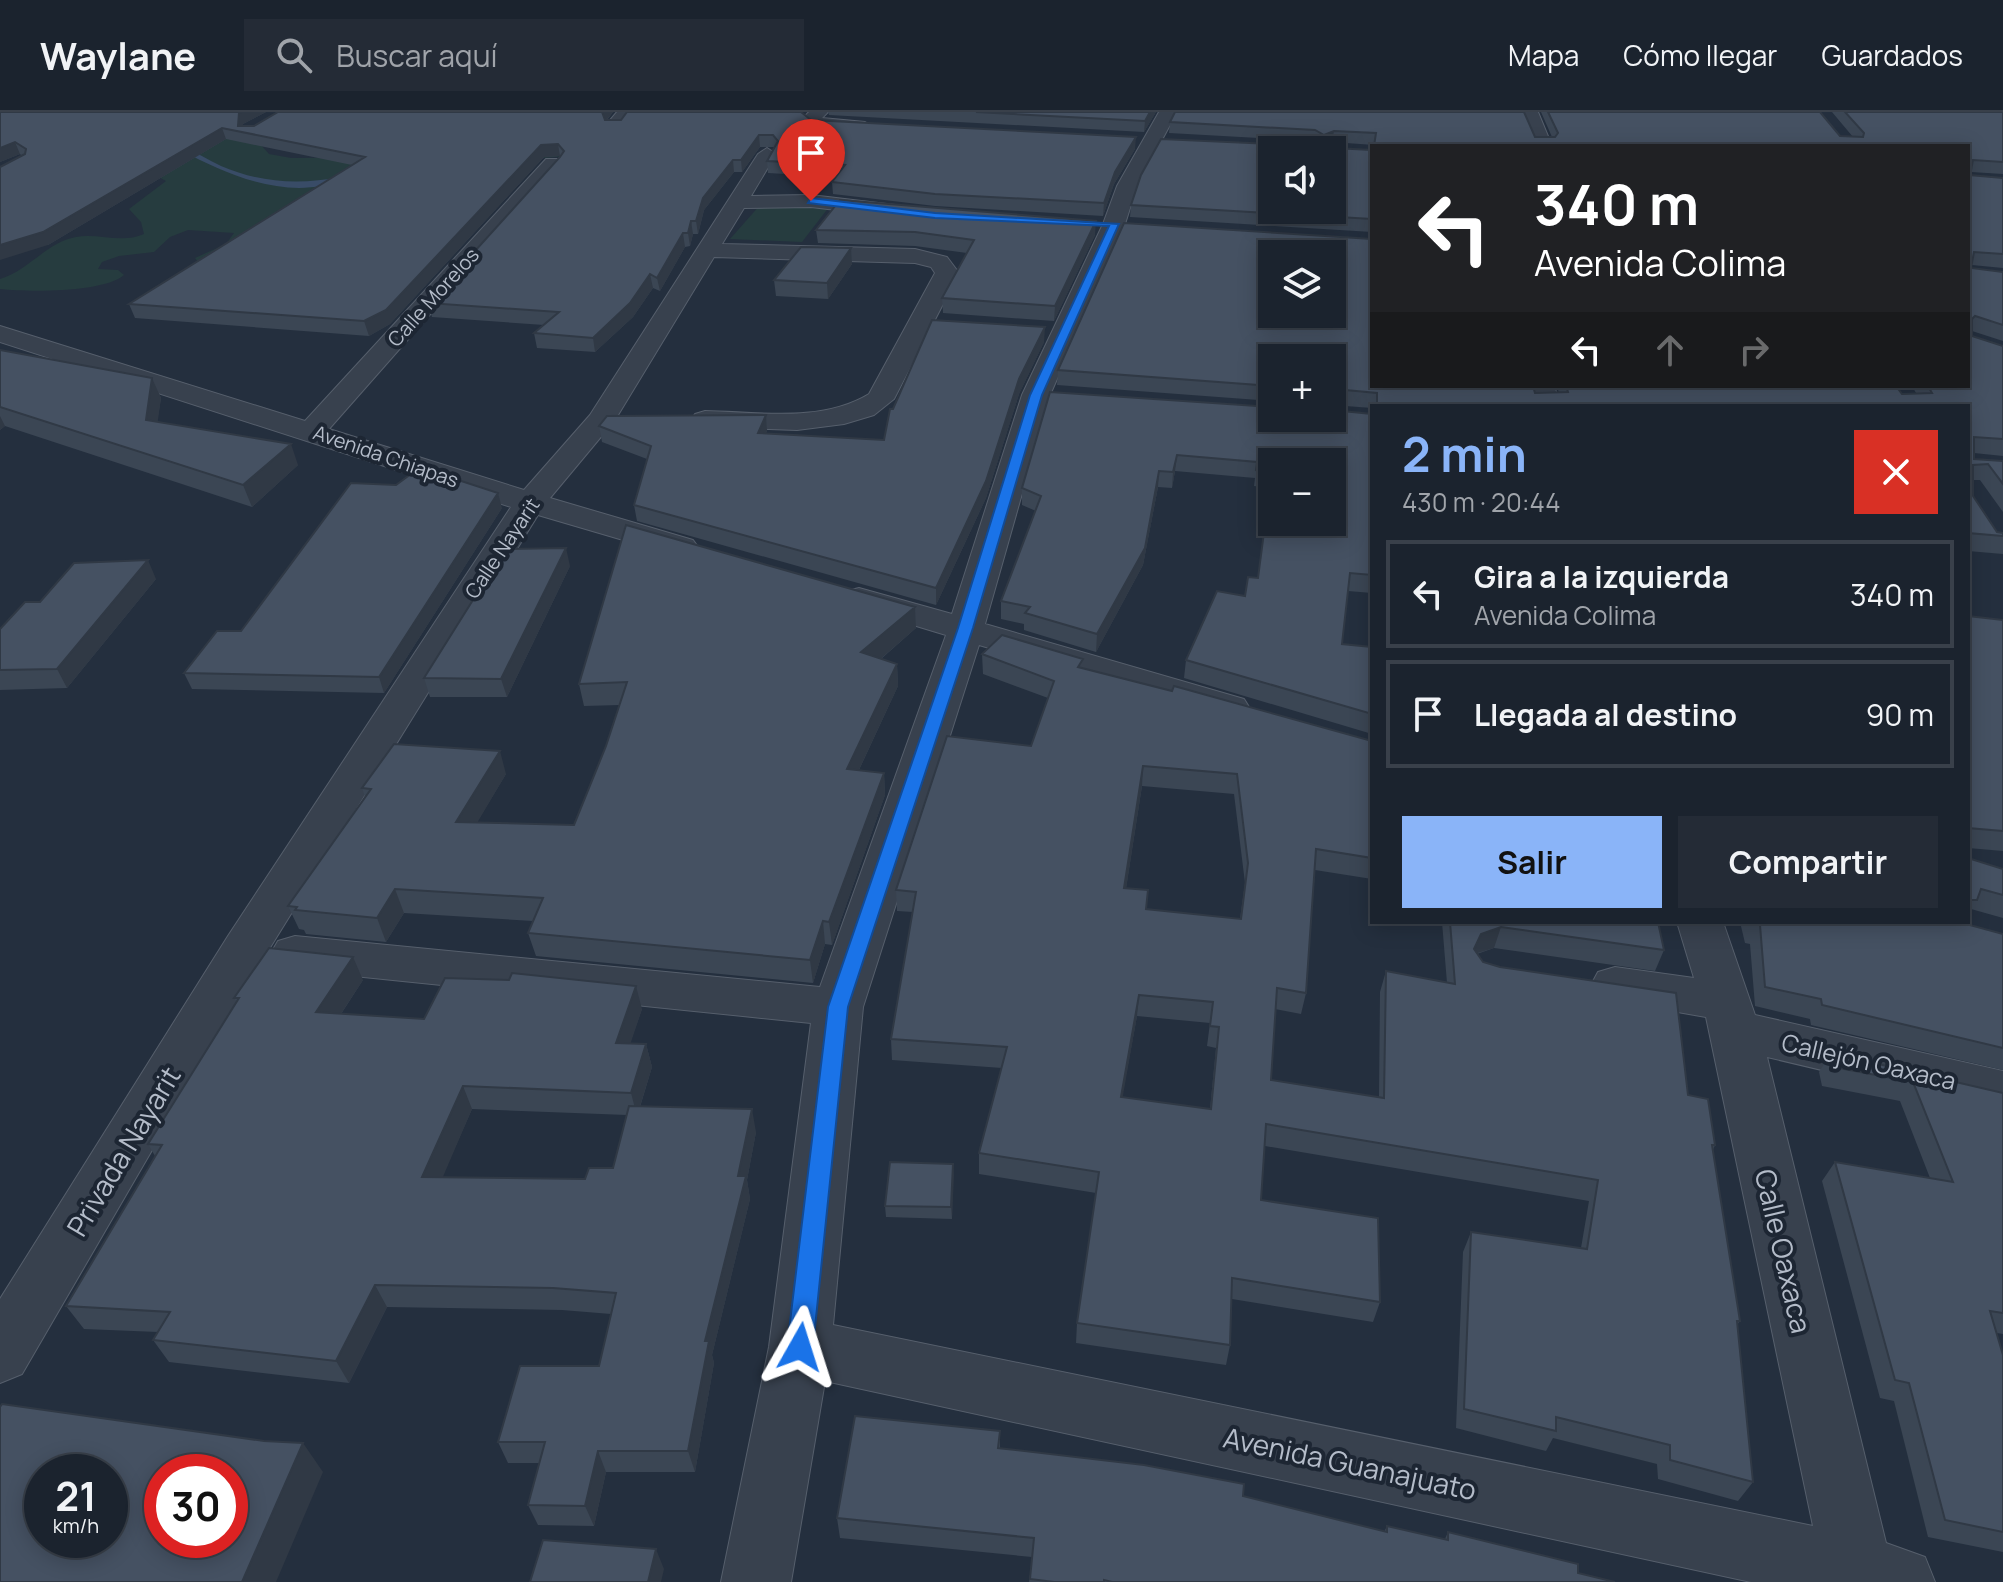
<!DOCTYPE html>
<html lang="es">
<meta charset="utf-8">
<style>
:root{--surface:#1b232e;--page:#242b36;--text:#f1f3f6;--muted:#a0a4aa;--line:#39404a;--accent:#8ab4f8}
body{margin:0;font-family:Manrope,sans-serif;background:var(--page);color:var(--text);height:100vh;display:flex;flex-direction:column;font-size:30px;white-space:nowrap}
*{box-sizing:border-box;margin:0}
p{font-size:26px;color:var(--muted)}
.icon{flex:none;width:44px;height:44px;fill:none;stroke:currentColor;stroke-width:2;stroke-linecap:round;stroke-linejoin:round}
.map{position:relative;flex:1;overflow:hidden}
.details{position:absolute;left:1370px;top:292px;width:600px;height:520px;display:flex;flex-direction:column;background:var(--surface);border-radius:0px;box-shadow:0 4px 20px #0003,0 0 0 2px var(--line)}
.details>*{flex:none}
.top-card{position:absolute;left:1370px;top:32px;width:600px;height:244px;border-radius:0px;box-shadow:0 4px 20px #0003,0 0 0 2px var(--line);background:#202124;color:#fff;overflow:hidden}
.tools{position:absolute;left:1258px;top:24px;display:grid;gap:16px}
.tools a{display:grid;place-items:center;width:88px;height:88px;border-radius:0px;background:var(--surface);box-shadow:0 4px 20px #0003,0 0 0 2px var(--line);font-size:40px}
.speed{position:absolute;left:24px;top:1342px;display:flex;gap:16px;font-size:40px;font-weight:700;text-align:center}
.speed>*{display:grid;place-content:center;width:104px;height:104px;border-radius:50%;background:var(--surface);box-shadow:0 4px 20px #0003,0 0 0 2px var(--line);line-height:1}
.speed small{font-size:20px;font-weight:400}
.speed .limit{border:12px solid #d22;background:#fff;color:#111}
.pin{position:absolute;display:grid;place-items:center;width:68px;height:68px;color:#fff;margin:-82px -34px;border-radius:50% 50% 50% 0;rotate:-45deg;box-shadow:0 0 8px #0007}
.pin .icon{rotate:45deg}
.me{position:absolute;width:88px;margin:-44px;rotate:6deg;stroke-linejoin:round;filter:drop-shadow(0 0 6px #0008)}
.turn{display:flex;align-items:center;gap:28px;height:168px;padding:0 32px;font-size:36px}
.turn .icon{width:104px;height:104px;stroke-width:2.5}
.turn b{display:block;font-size:56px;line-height:68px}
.lanes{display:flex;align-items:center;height:76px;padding:0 32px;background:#0003;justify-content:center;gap:40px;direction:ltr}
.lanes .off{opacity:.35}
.round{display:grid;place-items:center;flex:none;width:84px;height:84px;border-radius:0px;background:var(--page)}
.summary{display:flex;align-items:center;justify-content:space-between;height:136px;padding:0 32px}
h1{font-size:48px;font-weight:700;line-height:60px;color:var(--accent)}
.action{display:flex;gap:16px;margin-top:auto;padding:16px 32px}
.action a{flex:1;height:92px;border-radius:0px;background:var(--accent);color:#111;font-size:32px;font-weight:700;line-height:92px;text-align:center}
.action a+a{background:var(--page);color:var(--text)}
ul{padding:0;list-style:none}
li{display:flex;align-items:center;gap:24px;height:108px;margin:0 16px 12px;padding:0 16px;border:4px solid var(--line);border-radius:0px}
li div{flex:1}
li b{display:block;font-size:30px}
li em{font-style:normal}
header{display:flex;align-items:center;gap:48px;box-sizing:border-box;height:112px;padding:0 40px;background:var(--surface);border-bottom:2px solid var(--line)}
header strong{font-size:38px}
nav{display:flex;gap:44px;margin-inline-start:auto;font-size:28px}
.search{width:560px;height:72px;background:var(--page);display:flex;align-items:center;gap:20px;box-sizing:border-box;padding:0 28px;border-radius:0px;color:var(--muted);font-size:30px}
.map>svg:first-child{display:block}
.green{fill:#263c3f}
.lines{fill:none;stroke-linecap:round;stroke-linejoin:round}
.stream{fill:#394c67;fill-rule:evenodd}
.minor-casing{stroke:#565f6c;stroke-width:2}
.minor{fill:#38414e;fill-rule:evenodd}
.wall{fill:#3b4654;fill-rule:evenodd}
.shaded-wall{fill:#303945}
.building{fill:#455162;stroke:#303945;stroke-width:2;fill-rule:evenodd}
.route{fill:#1a73e8;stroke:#114b97;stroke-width:2}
.labels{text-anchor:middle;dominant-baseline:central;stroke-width:8;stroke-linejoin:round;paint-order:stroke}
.far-street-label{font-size:20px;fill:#b4bcc9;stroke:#1d2633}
.street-label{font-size:24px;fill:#b4bcc9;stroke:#1d2633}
.near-street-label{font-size:28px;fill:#b4bcc9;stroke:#1d2633}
</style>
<header>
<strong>Waylane</strong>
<div class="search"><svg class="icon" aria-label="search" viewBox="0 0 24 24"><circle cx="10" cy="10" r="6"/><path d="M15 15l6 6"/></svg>Buscar aquí</div>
<nav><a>Mapa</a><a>Cómo llegar</a><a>Guardados</a></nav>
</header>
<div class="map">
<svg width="2003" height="1470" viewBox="0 0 2003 1470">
<rect width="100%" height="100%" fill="#242f3e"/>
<path class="green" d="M140 6 261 33 269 42 291 46 569 44 542 46 201 154 195 146 226 132 234 121 188 118 170 125 154 140 119 144 102 150 98 157 118 158 124 163C103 181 28 180 0 177V167C28 159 47 130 76 125 99 121 122 132 144 122L141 110 129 97 166 69 133 51Z
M761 92 829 95 802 130 730 127Z"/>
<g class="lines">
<path class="stream" d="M181 36C194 38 208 48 221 54 261 71 299 73 341 65L344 67C291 90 228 64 181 38Z"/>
<defs>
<path id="minor" d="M617 0H636L621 17H609L606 13Z
M809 0H828L822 6 865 10 874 15C863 26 810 21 801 8Z
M1159 0H1177L1137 74 1125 112 1050 283 985 512 1244 587 1249 595 1244 603 1230 607 979 533 863 895 833 1213 1813 1414 1706 905 1598 886 1591 873 1598 860 1615 855 1694 866 1677 810H1723L1755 903 2003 959V1001L1767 945 1886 1431 1925 1445 1935 1470H1751L825 1269 791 1470H721L769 1235 811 911 295 858 278 853 271 841 278 829 295 824 820 875 946 523 847 493 842 486 847 479 859 476 952 502 1022 283 1103 112 1117 74Z
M1520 0H1538L1552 34H1534Z
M767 36 776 42 751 84 811 83 895 93 906 99 895 105 811 95 744 96 722 132 915 137 947 145 959 161 894 287 874 303 844 312 797 318 695 314 691 308 695 302 705 299C759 300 821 311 869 282L935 161 931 155 915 151 714 145 615 308 550 386 693 428 698 435 693 442 681 445 538 403 263 847 22 1262 0 1271V1187L228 824 511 395 0 230V214L305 309 546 47H560L563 51 560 55 329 317 524 378 590 303 758 42Z
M1526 274H1554L1561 294H1533Z"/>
</defs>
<use href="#minor" class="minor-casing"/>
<use href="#minor" class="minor"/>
</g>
<path class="wall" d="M0 0H266L243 12 242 14H254L278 0H613L607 8 804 2 811 8 1135 37 1114 72 1103 104 935 94 833 82 832 70 836 65 768 61 767 49 774 35H760L742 60H734L704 98 698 122H693L690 134 685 135 660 179 653 176 633 205 595 240 537 236 534 221 544 213 432 205 428 191 560 44 544 45 390 212 369 224 135 206 129 192 352 53 226 27 48 133 22 44 20 42 0 50Z
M828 0H1156L1144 20 829 3Z
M1175 0H1524L1535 25H1552L1541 0H1820L1840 24 1853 25 1832 0H2003V62L1971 60 1970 63 2003 66V156L1972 153 1971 156 2003 160V229L1972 219V224L2003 234V344L1974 341V347L2003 349V400L1980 368H1973V384L1997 420 2003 421V442L1968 439V294H1372V296L1332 293V246H1272V289L1057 273 1058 258 1124 111 1372 127V274H1533L1535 281H1559L1557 274H1896L1902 282 1916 281 1912 274H1968V34H1374V33L1332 30 1331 31 1334 36 1372 38V120L1130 105 1131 93 1141 63 1161 27 1273 32 1276 29H1314L1169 21 1170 10ZM1272 38H1332V98H1272ZM1272 142H1332V202H1272Z
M816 118 1095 123 1054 209 943 201 942 186 967 141 915 134 818 131Z
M851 136 852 152 828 187 776 184 774 168Z
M1044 230 1019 282 986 386 936 493 637 409 634 393 647 347 602 330 599 314 766 303 767 319 766 321 884 328 893 297Z
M0 238 152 266 161 286 157 310 298 353 252 395 5 314 0 318Z
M1372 302V481L1348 479 1342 532 1372 535V622L1184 566 1186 548 1245 484 1258 466 1269 376 1254 374 1255 366 1175 359 1172 376 1158 375 1143 453 1096 540 1024 518V512L1001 507V489L1036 399 1022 393V376Z
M502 396 384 581 192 577 184 561 241 519Z
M570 454 507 585H430L424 566Z
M156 467 67 576 0 578V517L40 490Z
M915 495 916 516 881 547 897 552 898 574 859 658 884 661 885 683 832 833 825 832 813 871 536 844 528 821 533 809 404 801 386 830 306 822 304 818 299 817 288 794 365 685 362 676 506 662 477 710 574 713 606 634 620 593 584 594 579 572Z
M1968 504 2003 508V739L1968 736Z
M982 542 1082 556 1372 629V767L1315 758 1306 881 1301 902 1275 897 1271 968 1379 985 1380 880 1386 859 1447 871 1442 810H1658L1664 838 1655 859 1494 836 1477 842 1483 850 1688 983 1715 1033 1713 1038 1740 1209 1737 1213 1753 1370 1738 1389 1658 1367 1657 1352 1553 1326 1546 1339 1456 1316 1463 1140 1471 1120 1581 1136 1589 1089 1265 1034 1261 1088 1380 1190 1373 1210 1232 1187 1230 1233 1226 1253 1076 1231 1077 1211 1096 1081 979 1062V1041L1002 956 892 948 891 927 913 800 897 799 896 778 1031 634 1048 586 983 562ZM1142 674 1234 682 1245 771 1240 807 1146 797 1126 776ZM1137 904 1210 911 1207 934 1216 936 1210 997 1122 985Z
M1968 746 2003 757V806L1971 797 1968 802Z
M1740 810H1959L2003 822V958L1811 913 1810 907 1755 894 1750 832 1745 831Z
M363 868 341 902 424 907 642 897 630 931 646 932 652 955 640 995 756 1020 747 1068 750 1087 712 1243 714 1251 695 1360H606L594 1414 538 1413 528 1393 539 1351H508L498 1330 599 1254 611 1202 562 1198 387 1195 349 1271 169 1250 153 1228 158 1220 84 1217 66 1194 155 1044 148 1032 237 890 234 886ZM472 997 627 1003 613 1056 585 1067 442 1065Z
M1831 941 2003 981V1222L1997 1221 2003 1243V1440L1928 1425 1894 1289 1880 1286 1822 1069 1835 1050 1930 1066 1900 989 1822 974 1819 960Z
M953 1052 952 1107 886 1105 885 1094Z
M1000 1319V1336L1243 1384 1384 1420 1387 1414 1445 1427 1448 1420 1578 1461 1615 1470H1029L1032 1445 840 1426 837 1406Z"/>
<path class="shaded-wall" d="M241 0H266L243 12 242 20 238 14 239 1Z
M602 0H613L604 11Z
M1150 0H1156L1144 20 1145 9Z
M222 16 226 27 48 133 0 148V133Z
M1334 19 1332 30 1323 35 1324 23Z
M759 23 760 35 742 60 741 48Z
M1136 25 1135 37 1114 72 1103 104 1104 91 1115 60Z
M15 30 20 42 0 50V36Z
M558 32 560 44 544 45 390 212 369 224 364 209 541 33Z
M733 48 734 60 704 98 698 122 696 109 703 86Z
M691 109 693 122 690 134 688 121Z
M1096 109 1095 123 1054 209 1055 194Z
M683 121 685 135 660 179 657 166Z
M851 136 852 152 828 187 827 171Z
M650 162 653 176 633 205 595 240 593 226Z
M1045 215 1044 230 1019 282 986 386 936 493V476L1019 267Z
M152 266 161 286 155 329 146 308Z
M766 303 767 319 760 336 758 321Z
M0 304 5 314 0 318Z
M291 332 298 353 252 395 243 373Z
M1177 343 1175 359 1172 376 1173 360Z
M1159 359 1158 375 1143 453 1096 540 1097 522Z
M498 381 502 396 384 581 379 565Z
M566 436 570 454 507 585 501 567Z
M148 448 156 467 67 576 57 557Z
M915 495 916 516 863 562 861 540Z
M897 552 898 574 849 679 847 657Z
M500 639 506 662 464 733 456 710Z
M1143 654 1142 674 1123 797 1124 776Z
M884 661 885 683 832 833 829 810Z
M395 777 404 801 386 830 377 806Z
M823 809 825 832 813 871 810 848Z
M1501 815 1494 836 1474 842V837L1481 822Z
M353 845 363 868 327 923 316 900Z
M636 874 642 897 623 954 616 931Z
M1139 883 1137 904 1119 1006 1121 985Z
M646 932 652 955 637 1004 631 981Z
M463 974 472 997 433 1088 422 1065Z
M752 997 756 1020 747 1068 750 1087 712 1243 714 1251 695 1360 688 1339 705 1229Z
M953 1052 954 1063 952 1107 951 1095Z
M375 1173 387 1195 349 1271 336 1249Z
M303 1331 323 1360 276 1470H242Z
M598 1339 606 1360 594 1414 585 1394Z
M656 1437 664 1457 661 1470H648Z"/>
<path class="building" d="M0 0H241L239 1 238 14H254L278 0H602L605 8H621L627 0H801L811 8 1136 25 1115 60 1104 91 935 82 832 70 845 53 767 49 778 29 773 23H759L741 48H733L703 86 696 109H691L688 121H683L657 166 650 162 630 191 593 226 534 221 559 200 428 191 560 45 564 39 558 32 541 33 386 198 364 209 129 192 365 45 222 16 43 120 0 133V55L25 42 26 37 15 30 0 36Z
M976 0H1150L1145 9Z
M1175 0H1524L1535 25H1555L1558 21 1548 0H1820L1840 24 1863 25 1864 21 1845 0H2003V50L1973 48 1970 63 2003 66V142L1974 140 1971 156 2003 160V213L1975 204 1972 207V224L2003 234V327L1974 325V347L2003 349V372L1988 352 1973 353V384L1997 420 2003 421V424L1968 421V294H1377V281L1335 277 1332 286V246H1272V274L1058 258 1124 111 1372 127V274H1533L1535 281 1568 280 1566 274H1896L1902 282 1932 281 1928 274H1968V34H1374L1376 21 1334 19 1324 23 1315 18 1170 10ZM1272 142H1332V202H1272Z
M1161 27 1273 32 1276 29H1331L1334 36 1372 38V107L1131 93 1141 63ZM1272 38H1332V98H1272Z
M840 88 1096 109 1055 194 942 186 974 128 915 120 816 118Z
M801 135 851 136 827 171 774 168Z
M932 208 1045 215 1019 267 986 369 936 476 634 393 651 334 599 314 607 304 766 303 758 321 884 328 890 297H893Z
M0 238 152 266 146 308 291 332 243 373 0 295Z
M1050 280 1272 295V306H1332V298L1372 302V463L1350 461 1342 532 1372 535V602L1186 548 1217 479 1245 484 1248 465 1258 466 1272 359 1256 358 1257 350 1177 343 1173 360 1159 359 1145 436 1097 522 1025 501 1030 495 1001 489 1041 384 1022 376ZM1272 350H1332V410H1272Z
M415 359 449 365 498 381 379 565 184 561 217 519H241L351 371 396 373Z
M626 413 915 495 861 540 897 552 847 657 884 661 829 810 823 809 810 848 528 821 543 786 395 777 377 806 295 798 297 795 288 794 371 677 362 676 394 632 500 639 456 710 574 713 606 634 627 570 579 572Z
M566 436 501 567 424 566 505 437Z
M148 448 57 557 0 558V517L25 490H40L74 451Z
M1968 504 2003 508V719L1968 716Z
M1002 523 1083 547 1078 555 1172 579 1174 574 1372 629V746L1316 737 1306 881 1277 876 1271 968 1384 986 1386 859 1455 872 1450 810H1658L1664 838 1501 815 1481 822 1474 837 1483 850 1500 855 1676 881 1688 983 1708 987 1715 1033H1712L1740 1209H1737L1753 1370 1670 1348V1333L1556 1305V1319L1464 1297 1471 1120 1587 1137 1598 1068 1266 1012 1261 1088 1378 1106 1380 1190 1232 1166 1230 1233 1077 1211 1099 1060 979 1041 1007 935 891 927 916 780 896 778 947 624 1031 634 1054 569 982 542ZM1143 654 1237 662 1248 751 1241 807 1146 797 1148 778 1124 776ZM1139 883 1213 890 1210 914 1219 915 1211 997 1121 985Z
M1968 746 2003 757V783L1981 777 1977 788H1968Z
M1754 810H1959L2003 822V936L1822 893 1821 887 1765 875 1760 813 1754 812Z
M269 836 353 845 316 900 424 907 445 866 509 868 512 861 636 874 616 931 646 932 631 981 463 974 422 1065 585 1067 589 1056H613L629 994 752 997 738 1064H746L705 1229H709L688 1339H598L585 1394 528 1393 545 1330H498L520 1254H599L616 1181 553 1176 375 1173 336 1249 153 1228 170 1200 66 1194 162 1033 148 1032 239 886H234Z
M1831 941 2003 981V1201L1990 1199 2003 1243V1420L1945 1408 1909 1271 1895 1268 1835 1050 1953 1070 1913 970 1833 955Z
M890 1050 953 1052 951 1095 885 1094Z
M2 1292 264 1329 303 1331 242 1470H0V1295ZM42 1360H110V1428H42ZM162 1360H230V1428H162Z
M855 1304 1000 1319 998 1336 1144 1353 1244 1372 1243 1384 1387 1420V1414L1448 1428V1420L1578 1452V1461L1615 1470H1112L1104 1468V1470H1054L1030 1467 1034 1426 837 1406Z
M543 1428 656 1437 648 1470H530Z"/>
<path class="route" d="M811 86 935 101 1119 112 1042 283 973 516 848 895 813 1235 809 1243 800 1247 791 1243 787 1235 828 895 958 516 1030 283 1109 114 935 106 808 91Z"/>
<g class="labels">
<g class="far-street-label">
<text transform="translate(433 185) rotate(-48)">Calle Morelos</text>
<text transform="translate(386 344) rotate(19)">Avenida Chiapas</text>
<text transform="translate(502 436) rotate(-56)">Calle Nayarit</text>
</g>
<g class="street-label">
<text transform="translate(1869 949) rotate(13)">Callejón Oaxaca</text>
</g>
<g class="near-street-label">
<text transform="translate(123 1039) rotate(-59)">Privada Nayarit</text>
<text transform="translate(1784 1139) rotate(77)">Calle Oaxaca</text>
<text transform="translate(1350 1351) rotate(12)">Avenida Guanajuato</text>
</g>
</g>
</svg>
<div class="tools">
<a><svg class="icon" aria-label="sound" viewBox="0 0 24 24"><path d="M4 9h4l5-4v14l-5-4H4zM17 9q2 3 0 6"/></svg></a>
<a><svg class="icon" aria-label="layers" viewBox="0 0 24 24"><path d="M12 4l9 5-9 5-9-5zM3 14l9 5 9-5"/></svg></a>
<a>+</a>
<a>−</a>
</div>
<div class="speed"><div>21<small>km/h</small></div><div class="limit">30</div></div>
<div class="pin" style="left:811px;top:89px;background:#d93025"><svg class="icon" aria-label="arrive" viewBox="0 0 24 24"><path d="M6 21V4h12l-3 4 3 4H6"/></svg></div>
<svg class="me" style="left:800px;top:1235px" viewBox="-20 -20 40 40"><path d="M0-17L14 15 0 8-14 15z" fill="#1a73e8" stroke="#fff" stroke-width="4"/></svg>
<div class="top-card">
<div class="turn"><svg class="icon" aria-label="left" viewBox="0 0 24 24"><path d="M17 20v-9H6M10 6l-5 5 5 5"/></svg><div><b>340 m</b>Avenida Colima</div></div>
<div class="lanes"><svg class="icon" aria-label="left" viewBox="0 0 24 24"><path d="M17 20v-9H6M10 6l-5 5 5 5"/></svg><svg class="icon off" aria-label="ahead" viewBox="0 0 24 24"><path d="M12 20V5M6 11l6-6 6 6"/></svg><svg class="icon off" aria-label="right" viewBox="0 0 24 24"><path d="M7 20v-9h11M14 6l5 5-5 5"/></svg></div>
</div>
<section class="details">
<div class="summary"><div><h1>2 min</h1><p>430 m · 20:44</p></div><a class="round" style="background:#d93025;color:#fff"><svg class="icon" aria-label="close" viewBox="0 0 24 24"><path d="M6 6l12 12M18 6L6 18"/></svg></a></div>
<ul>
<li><svg class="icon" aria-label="left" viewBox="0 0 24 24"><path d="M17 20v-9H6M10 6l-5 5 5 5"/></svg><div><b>Gira a la izquierda</b><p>Avenida Colima</p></div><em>340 m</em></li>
<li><svg class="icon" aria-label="arrive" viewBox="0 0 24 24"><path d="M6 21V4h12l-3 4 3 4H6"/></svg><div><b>Llegada al destino</b></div><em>90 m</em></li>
</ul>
<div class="action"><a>Salir</a><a>Compartir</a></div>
</section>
</div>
